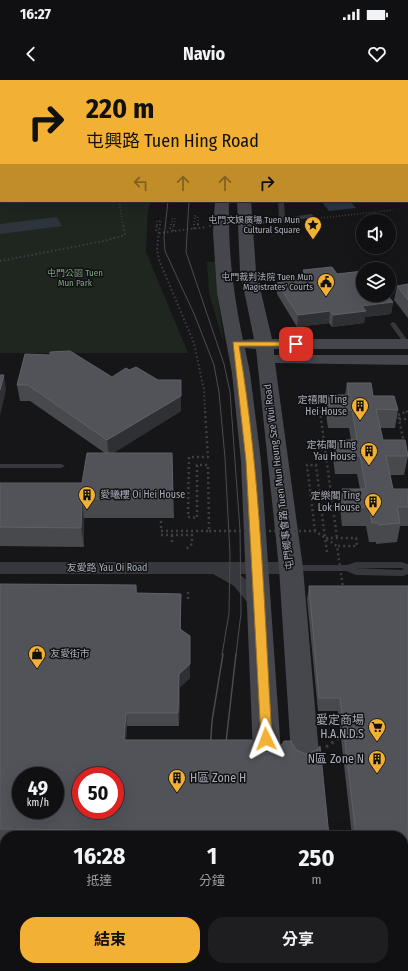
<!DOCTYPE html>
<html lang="zh-TW">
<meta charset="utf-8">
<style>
:root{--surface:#101012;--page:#1e1e20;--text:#f1f3f6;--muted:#9c9d9f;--line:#303032;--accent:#f2b134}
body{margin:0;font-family:"Fira Sans Condensed","Noto Sans TC",sans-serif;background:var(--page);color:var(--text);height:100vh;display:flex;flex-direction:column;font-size:15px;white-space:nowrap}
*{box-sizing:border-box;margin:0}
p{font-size:13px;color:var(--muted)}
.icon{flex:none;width:22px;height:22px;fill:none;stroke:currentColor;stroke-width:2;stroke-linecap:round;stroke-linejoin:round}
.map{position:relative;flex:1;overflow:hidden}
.details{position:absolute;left:0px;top:751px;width:408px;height:140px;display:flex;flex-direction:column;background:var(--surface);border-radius:16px 16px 0 0;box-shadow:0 4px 16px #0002,0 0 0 1px var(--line)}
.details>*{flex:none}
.hud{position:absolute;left:0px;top:0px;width:408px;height:122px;box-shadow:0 4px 16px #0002,0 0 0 1px var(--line);background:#f2b134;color:#111;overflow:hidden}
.buttons{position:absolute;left:356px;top:134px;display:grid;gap:8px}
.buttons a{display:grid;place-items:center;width:40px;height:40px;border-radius:50%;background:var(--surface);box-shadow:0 4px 16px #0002,0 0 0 1px var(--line);font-size:20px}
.speed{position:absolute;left:12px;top:687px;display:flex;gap:8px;font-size:20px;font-weight:700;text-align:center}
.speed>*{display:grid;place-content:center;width:52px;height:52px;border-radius:50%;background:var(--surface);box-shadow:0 4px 16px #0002,0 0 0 1px var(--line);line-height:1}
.speed small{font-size:10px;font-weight:400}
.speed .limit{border:6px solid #d22;background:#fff;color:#111}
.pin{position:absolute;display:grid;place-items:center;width:34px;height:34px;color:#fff;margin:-17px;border-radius:8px;box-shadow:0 2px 6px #0006}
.me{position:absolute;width:44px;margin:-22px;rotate:357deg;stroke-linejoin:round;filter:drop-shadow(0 0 3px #0008)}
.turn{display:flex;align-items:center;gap:14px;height:84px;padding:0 20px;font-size:18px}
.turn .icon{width:52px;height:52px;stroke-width:2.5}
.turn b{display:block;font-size:28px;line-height:34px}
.lanes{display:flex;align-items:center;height:38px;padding:0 20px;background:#0003;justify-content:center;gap:20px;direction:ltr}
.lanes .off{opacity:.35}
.eta{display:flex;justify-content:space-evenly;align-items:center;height:68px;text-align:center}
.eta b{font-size:24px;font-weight:700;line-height:28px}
.button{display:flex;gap:8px;margin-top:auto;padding:8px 20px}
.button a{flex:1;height:46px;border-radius:16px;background:var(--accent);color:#111;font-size:16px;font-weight:700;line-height:46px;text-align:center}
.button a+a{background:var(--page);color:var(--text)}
.status{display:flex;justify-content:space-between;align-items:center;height:28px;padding:0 20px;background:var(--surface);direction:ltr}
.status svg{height:11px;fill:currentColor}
header{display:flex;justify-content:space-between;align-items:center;height:52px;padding:0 20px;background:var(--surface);font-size:18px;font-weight:700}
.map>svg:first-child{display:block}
.green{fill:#1e261f}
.water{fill:#2c353c}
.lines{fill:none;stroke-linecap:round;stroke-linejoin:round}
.path-far3{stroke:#3d3f44;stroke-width:1.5;stroke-dasharray:1 2;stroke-linecap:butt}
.path-far2{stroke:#3d3f44;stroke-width:2;stroke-dasharray:1.5 2.5;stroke-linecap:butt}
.path-far1{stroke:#3d3f44;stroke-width:2.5;stroke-dasharray:2 3;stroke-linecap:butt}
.path{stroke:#3d3f44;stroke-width:3;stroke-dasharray:2.5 4;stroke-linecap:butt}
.lane{fill:#37383d;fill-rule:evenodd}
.street{fill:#37383d;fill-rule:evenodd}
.secondary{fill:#45474d;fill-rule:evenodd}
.tram-far1{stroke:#4a4c52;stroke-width:1}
.tram{stroke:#4a4c52;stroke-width:1.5}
.path-bridge-far1{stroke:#3d3f44;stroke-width:2;stroke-dasharray:1.5 2.5;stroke-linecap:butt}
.path-bridge{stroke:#3d3f44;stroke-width:2.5;stroke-dasharray:2 3;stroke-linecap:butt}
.wall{fill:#47494d}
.shaded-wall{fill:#2f3033}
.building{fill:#525359;stroke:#5f6168;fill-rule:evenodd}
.route{fill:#f2b134;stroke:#9d7322}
.labels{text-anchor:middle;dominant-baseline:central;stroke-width:3;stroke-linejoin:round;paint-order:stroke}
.far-poi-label{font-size:9px;fill:#a8adb8;stroke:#111113;text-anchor:end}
.far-park-label{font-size:9px;fill:#7fa381;stroke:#111113}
.poi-label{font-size:10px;fill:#a8adb8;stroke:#111113;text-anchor:end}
.street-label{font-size:10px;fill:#a8adb8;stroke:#111113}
.near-poi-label{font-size:12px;fill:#a8adb8;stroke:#111113;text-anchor:end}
</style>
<div class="status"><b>16:27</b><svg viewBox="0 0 49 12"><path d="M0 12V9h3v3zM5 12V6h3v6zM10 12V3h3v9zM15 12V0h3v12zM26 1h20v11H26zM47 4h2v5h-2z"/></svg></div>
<header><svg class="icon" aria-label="back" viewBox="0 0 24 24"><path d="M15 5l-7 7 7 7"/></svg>Navio<svg class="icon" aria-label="heart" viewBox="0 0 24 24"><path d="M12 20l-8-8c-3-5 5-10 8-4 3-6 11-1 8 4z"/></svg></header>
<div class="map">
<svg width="408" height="891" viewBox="0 0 408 891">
<rect width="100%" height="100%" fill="#161618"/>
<path class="green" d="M0 0 167 1H1V121H151L148 131 146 172 188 273H0Z
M207 182H215L217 213 224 264 209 213Z"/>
<path class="water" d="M321 121H350L356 128 329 131Z
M57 137 62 146 0 154V144Z"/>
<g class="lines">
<path class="path-far3" d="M119 121 123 145
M195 137H198V145
M321 138 393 130
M157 145V141H161
M160 145 161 139
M171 145 172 139H175
M174 145 175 138
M194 145 195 135"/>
<path class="path-far2" d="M160 144 157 168 159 180 194 263 204 310 205 332
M198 144V146
M170 149 171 144
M194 149V144
M156 151 157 144
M173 151 174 144
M159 153 206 147
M0 181 104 161 125 155 123 144
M320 332 318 318H330
M406 332 408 331"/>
<path class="path-far1" d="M320 331 337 458
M395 334 398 335 404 362
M398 335 408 331
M399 339H408
M161 436V451H209L208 385H197V438L188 437 189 377H208L205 331
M315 451 307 385H316L325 458
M161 455H192V464L186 469
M172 455V463
M327 472 325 458H356L357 466H337
M188 512V521"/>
<path class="path" d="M326 667 342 656
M0 775 5 781
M403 867H408
M243 886V891"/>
<path class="lane" d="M278 121H284L285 138 311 134 314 136 311 138 259 144 247 151H243V149L256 142 279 139Z
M393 242 395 243 408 261V266L405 265 390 244Z
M0 384H61L65 386 61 388H0Z
M356 482H401L408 484V494L403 496 356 495 346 491H293L290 490 289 488 290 486 293 485H347ZM355 488H401L404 489 402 490Z
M0 868 5 871V886H16L17 891H5L4 886 0 883Z"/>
<path class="street" d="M0 482H291L297 484 299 488 297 492 291 494H239L255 507 265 523 263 527 257 529 251 527 234 506 213 494H0Z"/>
<path class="secondary" d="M205 0H217L218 1H206Z
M222 0H234L235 1H223Z
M215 121H229C228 171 233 212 243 260L254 259 240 191 237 121H251L256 191 272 259H408V269H274V275H408V285L275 283 303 488 319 674 315 682 305 686 295 682 291 674 279 488 256 269 245 268 250 293 261 381 281 673 277 681 267 685 257 681 253 673 241 381 232 293 217 213 213 152Z
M261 886H293V891H261Z
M301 886H333L334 891H302Z"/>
<path class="tram-far1" d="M168 121 164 158 165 171 195 236 214 285 219 312 225 378 230 474 229 533 222 575
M189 121 186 172 224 284 230 312 240 450 241 533 236 575"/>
<path class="tram" d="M225 671 236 574
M210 672 212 641 223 574
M228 886V891"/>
<path class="path-bridge-far1" d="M210 145V148"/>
<path class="path-bridge" d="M209 451H315L337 466 343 508"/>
</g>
<path class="wall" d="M245 0H408V42L407 43H408V85L407 84V1H246Z
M303 190 337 194 393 222 391 234 365 237 364 243 332 247 329 243 297 247 277 214V203L302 199Z
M408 204V238L394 220 397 206Z
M129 290 158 300H181V331L113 373H172L174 438H84V467L0 466V403H82L105 373 30 321H20L17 305 112 297Z
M347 303 373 316 398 330 395 348H380L383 360 408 376 404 395H390L393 409H408V446H400L397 462 376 464V462H369L366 446H342L340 428 342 409H360L357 394H335L333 378 335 360H351L349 348H328L326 334 328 315H345Z
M0 504 136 505 137 513 181 514V550L190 598 180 607 179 646H127L126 660 257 669 329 756H5V762L0 761Z
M309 506H408V850H403V756H352L338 631H318L307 519Z
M0 790 5 795V838L0 832Z
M324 886H403L408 891H323Z"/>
<path class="shaded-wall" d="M286 0H293V1H276Z
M393 222 391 234 365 237 364 243 332 247 333 235 362 226Z
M330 231 329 243 297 247 298 235Z
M4 295 6 310 0 336V310Z
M181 300V331L109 376 107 360Z
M82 419 84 438V467L81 448Z
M190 556V598L180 607 179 646 178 633 179 594Z
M126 633 127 646 125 673 124 660Z
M200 886H214L208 891H194Z"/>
<path class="building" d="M254 0H286L276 1H255Z
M294 0H408V33H407V1H294Z
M407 34V43H408V55H407L408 72 407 71Z
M332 187 337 194 363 191V215H387L393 222 362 226 366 231 333 235 330 231 298 235 277 203 309 198 303 190Z
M408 204V220L397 206Z
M70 271 112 297 126 288 129 290 136 287 158 300H181V316L107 360 28 305H17L25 274 50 275V272Z
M0 295H4L0 310Z
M347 303H371L373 316H394L398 330 376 329 383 360H405L408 376H386L393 409H408V427H397L400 443 379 445V443H372L369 427H345L342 409H366L360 376H337L335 360H357L352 330H330L328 315H349Z
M87 373H172L173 419H82L81 448 0 447V403H82Z
M0 504 136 505V513L181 514 180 549 190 556V584L179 594 178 633H126L124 660H252L257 669 267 673 279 669 284 661H291L296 670 306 674 317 670 320 666 329 756H99L100 750 0 749ZM21 696H55V730H21ZM81 696H115V730H81Z
M309 506H408V838H403V756H356L340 618H319Z
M0 790 5 795V830L0 824Z
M403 877H408V891H325V886H403Z
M40 886H200L194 891H39Z"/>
<path class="route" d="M233 262H296L299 264 296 266H239C261 396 264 528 272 659L270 663H262L261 659 246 381Z"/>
<defs>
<symbol id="sight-pin" viewBox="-11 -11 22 30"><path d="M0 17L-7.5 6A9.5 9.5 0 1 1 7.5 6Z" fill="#f2b134" stroke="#111113"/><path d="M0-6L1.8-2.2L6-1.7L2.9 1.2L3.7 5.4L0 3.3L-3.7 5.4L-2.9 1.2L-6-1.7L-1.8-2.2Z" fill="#111"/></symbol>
<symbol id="civic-pin" viewBox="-11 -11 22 30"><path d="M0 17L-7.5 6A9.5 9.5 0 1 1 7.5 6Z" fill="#f2b134" stroke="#111113"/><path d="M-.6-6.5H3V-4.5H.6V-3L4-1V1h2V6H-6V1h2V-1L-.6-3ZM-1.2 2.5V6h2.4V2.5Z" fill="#111"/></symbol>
<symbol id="building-pin" viewBox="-11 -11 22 30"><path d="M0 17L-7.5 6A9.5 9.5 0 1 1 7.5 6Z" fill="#f2b134" stroke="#111113"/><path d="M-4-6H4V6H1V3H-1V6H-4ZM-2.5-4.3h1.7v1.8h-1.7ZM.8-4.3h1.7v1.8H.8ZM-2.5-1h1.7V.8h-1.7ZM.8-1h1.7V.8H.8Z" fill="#111"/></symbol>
<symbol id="shop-pin" viewBox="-11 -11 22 30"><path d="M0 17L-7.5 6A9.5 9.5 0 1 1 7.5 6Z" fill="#f2b134" stroke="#111113"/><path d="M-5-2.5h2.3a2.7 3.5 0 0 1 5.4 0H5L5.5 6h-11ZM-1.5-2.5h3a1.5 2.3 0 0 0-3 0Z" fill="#111"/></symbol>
<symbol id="supermarket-pin" viewBox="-11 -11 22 30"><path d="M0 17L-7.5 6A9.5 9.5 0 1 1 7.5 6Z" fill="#f2b134" stroke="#111113"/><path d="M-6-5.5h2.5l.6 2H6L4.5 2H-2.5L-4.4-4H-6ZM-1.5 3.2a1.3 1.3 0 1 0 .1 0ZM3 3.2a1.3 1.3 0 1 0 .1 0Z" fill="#111"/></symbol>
</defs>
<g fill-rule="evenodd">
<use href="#sight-pin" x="303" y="135" width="20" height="27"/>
<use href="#civic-pin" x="316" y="192" width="20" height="27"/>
<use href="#building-pin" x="350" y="316" width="20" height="27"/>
<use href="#building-pin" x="359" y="361" width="20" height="27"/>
<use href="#building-pin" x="77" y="405" width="20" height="27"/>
<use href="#building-pin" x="363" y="412" width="20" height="27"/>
<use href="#shop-pin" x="27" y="564" width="20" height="27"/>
<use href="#supermarket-pin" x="367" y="637" width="20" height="27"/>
<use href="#building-pin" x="367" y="669" width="20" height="27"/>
<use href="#building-pin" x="167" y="688" width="20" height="27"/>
</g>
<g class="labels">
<g class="far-poi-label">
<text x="300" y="140">屯門文娛廣場 Tuen Mun<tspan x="300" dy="10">Cultural Square</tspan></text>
<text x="313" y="197">屯門裁判法院 Tuen Mun<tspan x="313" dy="10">Magistrates' Courts</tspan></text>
</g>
<g class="far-park-label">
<text x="75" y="193">屯門公園 Tuen<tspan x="75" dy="10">Mun Park</tspan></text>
</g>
<g class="poi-label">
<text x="347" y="320">定禧閣 Ting<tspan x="347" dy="12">Hei House</tspan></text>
<text x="356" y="365">定祐閣 Ting<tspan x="356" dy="12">Yau House</tspan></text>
<text x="100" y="415" text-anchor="start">愛曦樓 Oi Hei House</text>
<text x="360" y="416">定樂閣 Ting<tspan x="360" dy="12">Lok House</tspan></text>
<text x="50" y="574" text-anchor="start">友愛街市</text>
</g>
<g class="street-label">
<text transform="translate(279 397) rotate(-97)">屯門鄉事會路 Tuen Mun Heung Sze Wui Road</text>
<text x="107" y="488">友愛路 Yau Oi Road</text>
</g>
<g class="near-poi-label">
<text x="364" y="640">愛定商場<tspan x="364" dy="14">H.A.N.D.S</tspan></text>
<text x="364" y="679">N區 Zone N</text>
<text x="190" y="698" text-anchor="start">H區 Zone H</text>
</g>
</g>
</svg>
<div class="buttons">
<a><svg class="icon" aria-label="sound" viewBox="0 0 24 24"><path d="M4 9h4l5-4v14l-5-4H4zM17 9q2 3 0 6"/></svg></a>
<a><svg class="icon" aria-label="layers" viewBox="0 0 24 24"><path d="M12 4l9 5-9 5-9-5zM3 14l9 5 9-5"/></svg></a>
</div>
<div class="speed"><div>49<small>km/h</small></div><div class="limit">50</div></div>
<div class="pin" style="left:296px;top:264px;background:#d93025"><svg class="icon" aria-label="arrive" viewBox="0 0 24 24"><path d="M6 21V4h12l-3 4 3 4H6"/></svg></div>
<svg class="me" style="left:266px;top:659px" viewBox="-20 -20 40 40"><path d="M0-17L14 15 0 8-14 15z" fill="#f2b134" stroke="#fff" stroke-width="4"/></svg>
<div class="hud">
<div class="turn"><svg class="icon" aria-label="right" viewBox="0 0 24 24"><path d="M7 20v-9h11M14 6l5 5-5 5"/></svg><div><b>220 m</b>屯興路 Tuen Hing Road</div></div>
<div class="lanes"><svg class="icon off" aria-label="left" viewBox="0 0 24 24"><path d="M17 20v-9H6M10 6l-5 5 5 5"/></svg><svg class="icon off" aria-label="ahead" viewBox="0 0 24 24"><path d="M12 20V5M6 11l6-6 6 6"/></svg><svg class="icon off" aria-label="ahead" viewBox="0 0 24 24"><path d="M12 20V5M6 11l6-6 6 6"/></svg><svg class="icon" aria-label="right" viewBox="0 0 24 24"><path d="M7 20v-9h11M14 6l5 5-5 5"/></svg></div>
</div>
<section class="details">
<div class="eta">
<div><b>16:28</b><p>抵達</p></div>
<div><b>1</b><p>分鐘</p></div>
<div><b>250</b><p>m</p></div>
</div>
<div class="button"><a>結束</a><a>分享</a></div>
</section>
</div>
